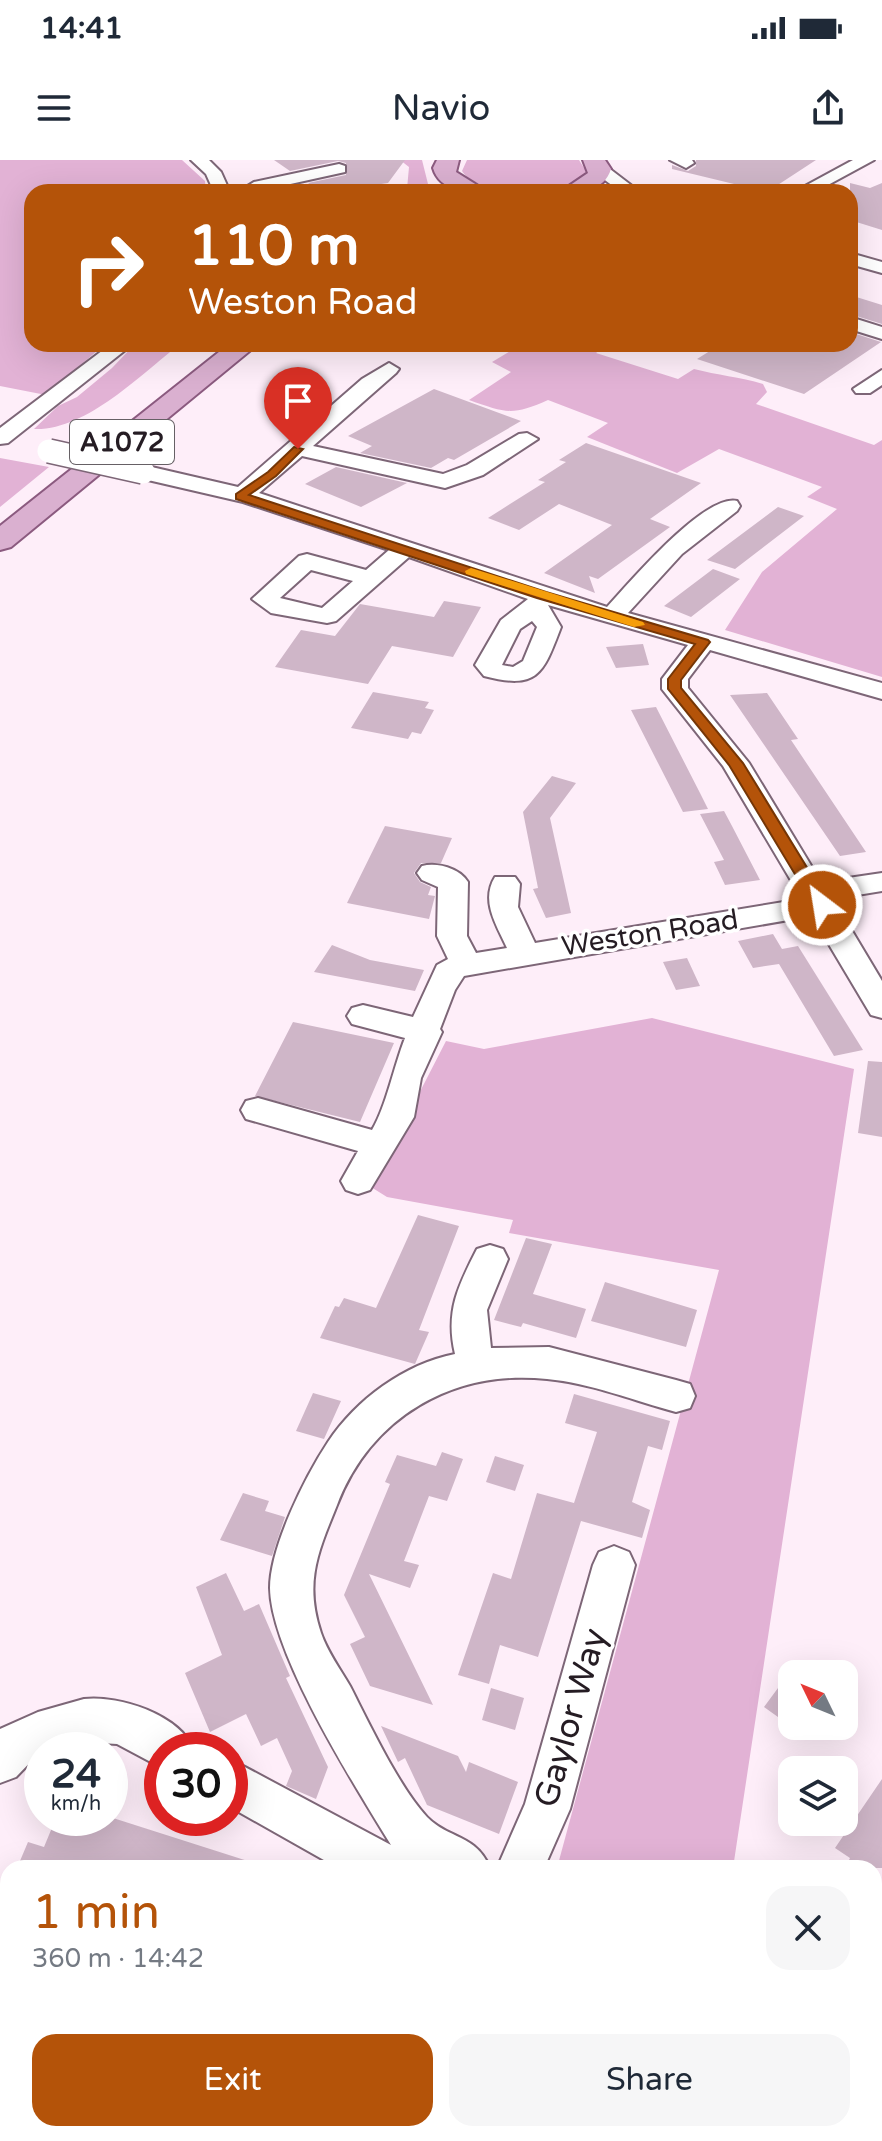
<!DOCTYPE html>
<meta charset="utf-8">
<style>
:root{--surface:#fff;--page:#f6f6f7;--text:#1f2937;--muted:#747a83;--accent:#b45309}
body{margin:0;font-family:"Varela Round",sans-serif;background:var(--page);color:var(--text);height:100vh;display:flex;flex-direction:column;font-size:30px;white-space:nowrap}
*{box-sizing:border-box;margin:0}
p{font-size:26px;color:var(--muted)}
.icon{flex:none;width:44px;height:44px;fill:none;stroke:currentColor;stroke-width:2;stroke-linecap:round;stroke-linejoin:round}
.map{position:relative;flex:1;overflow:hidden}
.drawer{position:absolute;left:0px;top:1700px;width:882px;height:282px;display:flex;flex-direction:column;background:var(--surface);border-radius:24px 24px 0 0;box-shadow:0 8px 32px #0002}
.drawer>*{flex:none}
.guide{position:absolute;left:24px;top:24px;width:834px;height:168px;border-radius:24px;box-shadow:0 8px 32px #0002;background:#b45309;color:#fff;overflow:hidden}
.needle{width:52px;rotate:313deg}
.fabs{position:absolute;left:778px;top:1500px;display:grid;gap:16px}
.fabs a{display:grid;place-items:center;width:80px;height:80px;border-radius:16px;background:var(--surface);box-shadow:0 8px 32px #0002;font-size:40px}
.speed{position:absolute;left:24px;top:1572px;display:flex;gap:16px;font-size:40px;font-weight:700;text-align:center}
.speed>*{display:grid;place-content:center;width:104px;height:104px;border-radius:50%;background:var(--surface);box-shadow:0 8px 32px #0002;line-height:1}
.speed small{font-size:20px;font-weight:400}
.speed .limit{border:12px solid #d22;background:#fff;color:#111}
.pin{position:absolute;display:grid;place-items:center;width:68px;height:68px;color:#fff;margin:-82px -34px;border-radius:50% 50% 50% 0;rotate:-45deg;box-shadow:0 0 8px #0007}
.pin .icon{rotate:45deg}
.me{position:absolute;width:88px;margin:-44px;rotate:329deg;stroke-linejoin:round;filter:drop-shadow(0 0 6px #0008)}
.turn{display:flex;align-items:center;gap:28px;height:168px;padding:0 32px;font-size:36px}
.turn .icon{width:104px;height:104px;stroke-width:2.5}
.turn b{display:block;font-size:56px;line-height:68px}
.round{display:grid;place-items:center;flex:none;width:84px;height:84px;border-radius:24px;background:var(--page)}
.summary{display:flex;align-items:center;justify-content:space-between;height:136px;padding:0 32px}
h1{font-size:48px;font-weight:600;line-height:60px;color:var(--accent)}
.button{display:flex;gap:16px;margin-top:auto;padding:16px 32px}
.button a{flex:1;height:92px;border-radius:24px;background:var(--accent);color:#fff;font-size:32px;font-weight:600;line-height:92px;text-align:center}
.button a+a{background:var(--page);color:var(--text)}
.status{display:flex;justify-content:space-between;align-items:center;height:56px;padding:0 40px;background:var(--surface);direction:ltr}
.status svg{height:22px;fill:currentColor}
header{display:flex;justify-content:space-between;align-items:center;height:104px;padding:0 32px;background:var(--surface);font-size:36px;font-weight:600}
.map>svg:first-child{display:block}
.green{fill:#e2b2d5}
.building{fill:#cfb6c8}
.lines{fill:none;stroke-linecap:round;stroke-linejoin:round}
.minor-casing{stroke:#7d6677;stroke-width:4}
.major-casing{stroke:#8b5a7f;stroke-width:4}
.minor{fill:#fff;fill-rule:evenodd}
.major{fill:#dab0d0;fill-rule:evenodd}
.minor-bridge-casing{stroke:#7d6677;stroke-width:26;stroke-linecap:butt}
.minor-bridge{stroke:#fff;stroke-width:23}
.route{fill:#b45309;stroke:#753606;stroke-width:2}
.slow{fill:#f59e0b}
.labels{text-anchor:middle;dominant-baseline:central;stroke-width:7;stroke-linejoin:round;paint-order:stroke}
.shield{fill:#fff;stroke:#666065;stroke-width:2}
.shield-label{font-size:26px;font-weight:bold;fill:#251c23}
.street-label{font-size:28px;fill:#251c23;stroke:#fff}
.near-street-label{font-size:34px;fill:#251c23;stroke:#fff}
</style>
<div class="status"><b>14:41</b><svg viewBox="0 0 49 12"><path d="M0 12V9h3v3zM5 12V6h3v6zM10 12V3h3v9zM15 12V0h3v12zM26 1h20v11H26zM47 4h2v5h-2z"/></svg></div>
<header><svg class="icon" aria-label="menu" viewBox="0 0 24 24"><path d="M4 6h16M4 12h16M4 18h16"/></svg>Navio<svg class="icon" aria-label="share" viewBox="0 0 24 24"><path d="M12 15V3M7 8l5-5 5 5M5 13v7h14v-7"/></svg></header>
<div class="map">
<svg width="882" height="1981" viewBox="0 0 882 1981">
<rect width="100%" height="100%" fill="#feeef9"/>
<path class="green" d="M0 0H182L205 21 206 32H32V184H105L46 235 0 226Z
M400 0H422L429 28 426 32H390L407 29 409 7Z
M467 0H579L586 11C573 42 479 38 462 11Z
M135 184H180C140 215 86 271 34 269L58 246 77 237 112 208Z
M496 184H608L596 193 678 219 694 209C717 215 740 217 763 224L767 232 756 244 874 285 882 280V517L725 470 762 412 837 349 807 337 822 327 719 289 677 313 587 277 608 263 548 240C512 256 506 253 469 240L511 212 492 202 512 190Z
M0 298 49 307 0 347Z
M652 858 854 909 733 1708H557L719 1110 509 1073 513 1060 387 1037 371 1027 446 881 484 889Z"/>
<path class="building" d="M274 0H405L388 23 328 32H321L308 23 346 15V3L338 1 290 11Z
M696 0H816L767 32 672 9V5L688 11 696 6Z
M850 23 870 28 882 23V70L850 60Z
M850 135 882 145V164L850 154Z
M850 172 881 182 804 234 697 199 721 184H850Z
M434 229 521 261 454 300 448 298 431 308 360 293 372 286 348 276Z
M586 283 701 323 650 359 670 367 598 419 589 416 595 433 544 413 612 365 559 344 519 370 488 358 545 322 538 320 566 302 559 300Z
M336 307 407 323 361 347 305 324Z
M778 347 804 356 735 409 707 400Z
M713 409 740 419 691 457 664 446Z
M444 441 481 447 453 497 392 486 368 524 275 507 301 470 335 476 360 444 434 457Z
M643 484 649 505 616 508 606 487Z
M373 532 429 542 425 548 434 550 421 574 412 572 408 579 351 568Z
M767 533 798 579 791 580 866 692 840 696 730 535Z
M656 547 700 633 708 649 683 652 631 550Z
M552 616 576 623 550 658 571 753 546 758 533 729 538 728 523 652Z
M724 651 732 666 760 720 725 725 714 702 724 700 700 654Z
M385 666 452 678 441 703H421L414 713 420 722 431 727 428 735 435 736 429 759 347 743Z
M773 774 782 789 798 786 863 890 834 896 779 804 753 808 738 781Z
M332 785 370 800 424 810 415 831 314 812Z
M687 798 700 826 676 830 663 802Z
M293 862 394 883 360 962 255 936Z
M868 901 882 902V977L858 973Z
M418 1055 459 1066 419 1170 429 1172 415 1204 320 1178 335 1146 339 1147 344 1138 376 1148Z
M526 1078 552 1084 533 1134 586 1149 576 1178 523 1163 521 1167 494 1160Z
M605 1122 697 1150 686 1187 591 1161Z
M313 1233 341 1241 324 1279 296 1271Z
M574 1234 670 1261 662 1290 648 1286 632 1342 650 1350 642 1378 581 1361 538 1497 500 1485 489 1524 458 1515 493 1413 511 1419 537 1333 574 1343 597 1272 565 1263Z
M442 1292 463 1299 447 1341 429 1336 404 1401 419 1405 410 1428 369 1414 433 1545 370 1526 350 1484 365 1477 344 1435 390 1324 385 1322 397 1295 436 1306Z
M495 1296 524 1305 515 1331 486 1322Z
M243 1333 269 1341 265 1351 285 1357 272 1396 220 1380Z
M226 1413 244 1451 259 1444 290 1516 286 1518 328 1607 316 1639 286 1626 292 1611 277 1578 261 1586 246 1554 210 1572 185 1513 222 1495 196 1427Z
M491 1528 524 1538 515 1570 482 1560Z
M778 1528 792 1538V1567L764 1547Z
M381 1566 458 1596 466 1612 469 1602 518 1622 499 1674 427 1645 405 1598 398 1602Z
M882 1619V1708H845L850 1698 835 1688Z
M56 1658H113L254 1703 253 1708H17L28 1682 44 1687Z"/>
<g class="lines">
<defs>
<path id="minor" d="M191 0H209L221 12 230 32H214L206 14Z
M670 0H692L694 3 686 8Z
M853 0H874L815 32H794Z
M339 4 345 6V12L254 32 246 27 254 22Z
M600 4 606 6 640 32H621L594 12V6Z
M850 93 882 102V113L850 104Z
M850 157 882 167V179L850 169Z
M111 184H133L8 283 0 284V268Z
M389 203 399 209 396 213 313 286 443 314 467 305 519 274 527 273 538 279 483 315 445 328 302 296 259 333 607 447C629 423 705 333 737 341L740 346 737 351 682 394 628 453 882 523V539L710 490 688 519V528L749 603 821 722 882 713V731L833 739 882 821V858L871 855 812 756 464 816 455 830 440 869 442 872 421 918 414 957 370 1030 358 1034 346 1030 341 1021 358 991 246 959 241 950 246 941 258 938 372 970C386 947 394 906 405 878L352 864 347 856 352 848 363 845 413 857 437 805 448 799 437 776 438 727 422 720 417 713 422 706C437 702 459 708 468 722L467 776 476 793 507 788C497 766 480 741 495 717H515L520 724 518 747 535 783 802 739 723 606 662 529V519L688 485 548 445 561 467C543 514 538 530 484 516L475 505 501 460 528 439 409 397 336 461 327 463 271 453 252 439 299 396 307 394 366 410 389 390 243 342 135 317 132 312 143 305 238 327 362 219ZM311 410 353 421 322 448 280 438ZM532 461 537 467 523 501 513 507 502 505 520 469Z
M882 210V225L870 233H856L853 229Z
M490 1085 503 1089 508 1099 487 1150 491 1188 549 1187 676 1220 690 1224 695 1236 690 1248 676 1252C635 1241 590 1223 547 1219 453 1209 371 1257 337 1345 318 1392 304 1422 321 1473 327 1491 340 1509 350 1526 369 1563 399 1627 427 1657 448 1679 476 1674 490 1708H423L411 1701 414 1708H338L230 1647V1599L391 1685C355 1626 271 1494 270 1428 270 1387 305 1317 328 1282 356 1240 404 1204 455 1194 445 1152 458 1126 477 1089Z
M614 1386 629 1392 635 1405 570 1649 544 1708H497L525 1644 593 1405 599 1392Z
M84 1539C120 1535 180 1555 194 1590H162V1608L117 1584 84 1582 42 1590 16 1617 0 1623V1569L38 1552Z
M882 1925V1981H853L850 1974H874V1929Z
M437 1974H489L488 1981H436Z"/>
<path id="major" d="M437 0H459L456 12 488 32C468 32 440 32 433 8Z
M583 0H605L611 9C604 32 580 32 560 32L588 13Z
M229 184H258L11 387 0 390V366Z"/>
</defs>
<use href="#minor" class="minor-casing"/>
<use href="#major" class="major-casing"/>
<use href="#minor" class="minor"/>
<use href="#major" class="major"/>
<defs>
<path id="minor-bridge" d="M49 291 143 312"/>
</defs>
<use href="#minor-bridge" class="minor-bridge-casing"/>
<use href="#minor-bridge" class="minor-bridge"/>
</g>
<path class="route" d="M294 287 303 289 276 316 249 335 546 432 708 480 710 482 681 520V528L743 603 830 745 828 749H816L729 605 668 529V519L695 484 537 438 236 339V334L268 312Z"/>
<path class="slow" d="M471 408 643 462 645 465 634 467 466 414 465 411Z"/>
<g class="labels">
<rect class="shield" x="70" y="260" width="104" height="44" rx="6"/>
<g class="shield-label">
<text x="122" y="282">A1072</text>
</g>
<g class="street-label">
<text transform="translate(650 773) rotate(-9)">Weston Road</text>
</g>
<g class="near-street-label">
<text transform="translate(571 1558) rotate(-74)">Gaylor Way</text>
</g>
</g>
</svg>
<div class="fabs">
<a><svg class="needle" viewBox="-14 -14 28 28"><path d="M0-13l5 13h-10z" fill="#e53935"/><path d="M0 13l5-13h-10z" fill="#747a83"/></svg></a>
<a><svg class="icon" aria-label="layers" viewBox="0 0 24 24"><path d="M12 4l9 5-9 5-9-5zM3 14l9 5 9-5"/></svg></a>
</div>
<div class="speed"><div>24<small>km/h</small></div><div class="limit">30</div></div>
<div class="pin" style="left:298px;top:289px;background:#d93025"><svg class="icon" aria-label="arrive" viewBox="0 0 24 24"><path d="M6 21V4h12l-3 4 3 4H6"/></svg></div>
<svg class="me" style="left:822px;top:745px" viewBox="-20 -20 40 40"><circle r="17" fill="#b45309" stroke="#fff" stroke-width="3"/><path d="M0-11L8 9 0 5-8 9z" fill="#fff"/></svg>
<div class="guide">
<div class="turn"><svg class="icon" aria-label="right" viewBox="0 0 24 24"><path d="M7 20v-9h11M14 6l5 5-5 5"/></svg><div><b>110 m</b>Weston Road</div></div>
</div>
<section class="drawer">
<div class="summary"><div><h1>1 min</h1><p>360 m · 14:42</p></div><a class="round"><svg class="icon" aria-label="close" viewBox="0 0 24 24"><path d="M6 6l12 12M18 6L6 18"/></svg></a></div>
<div class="button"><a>Exit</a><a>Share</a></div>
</section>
</div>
